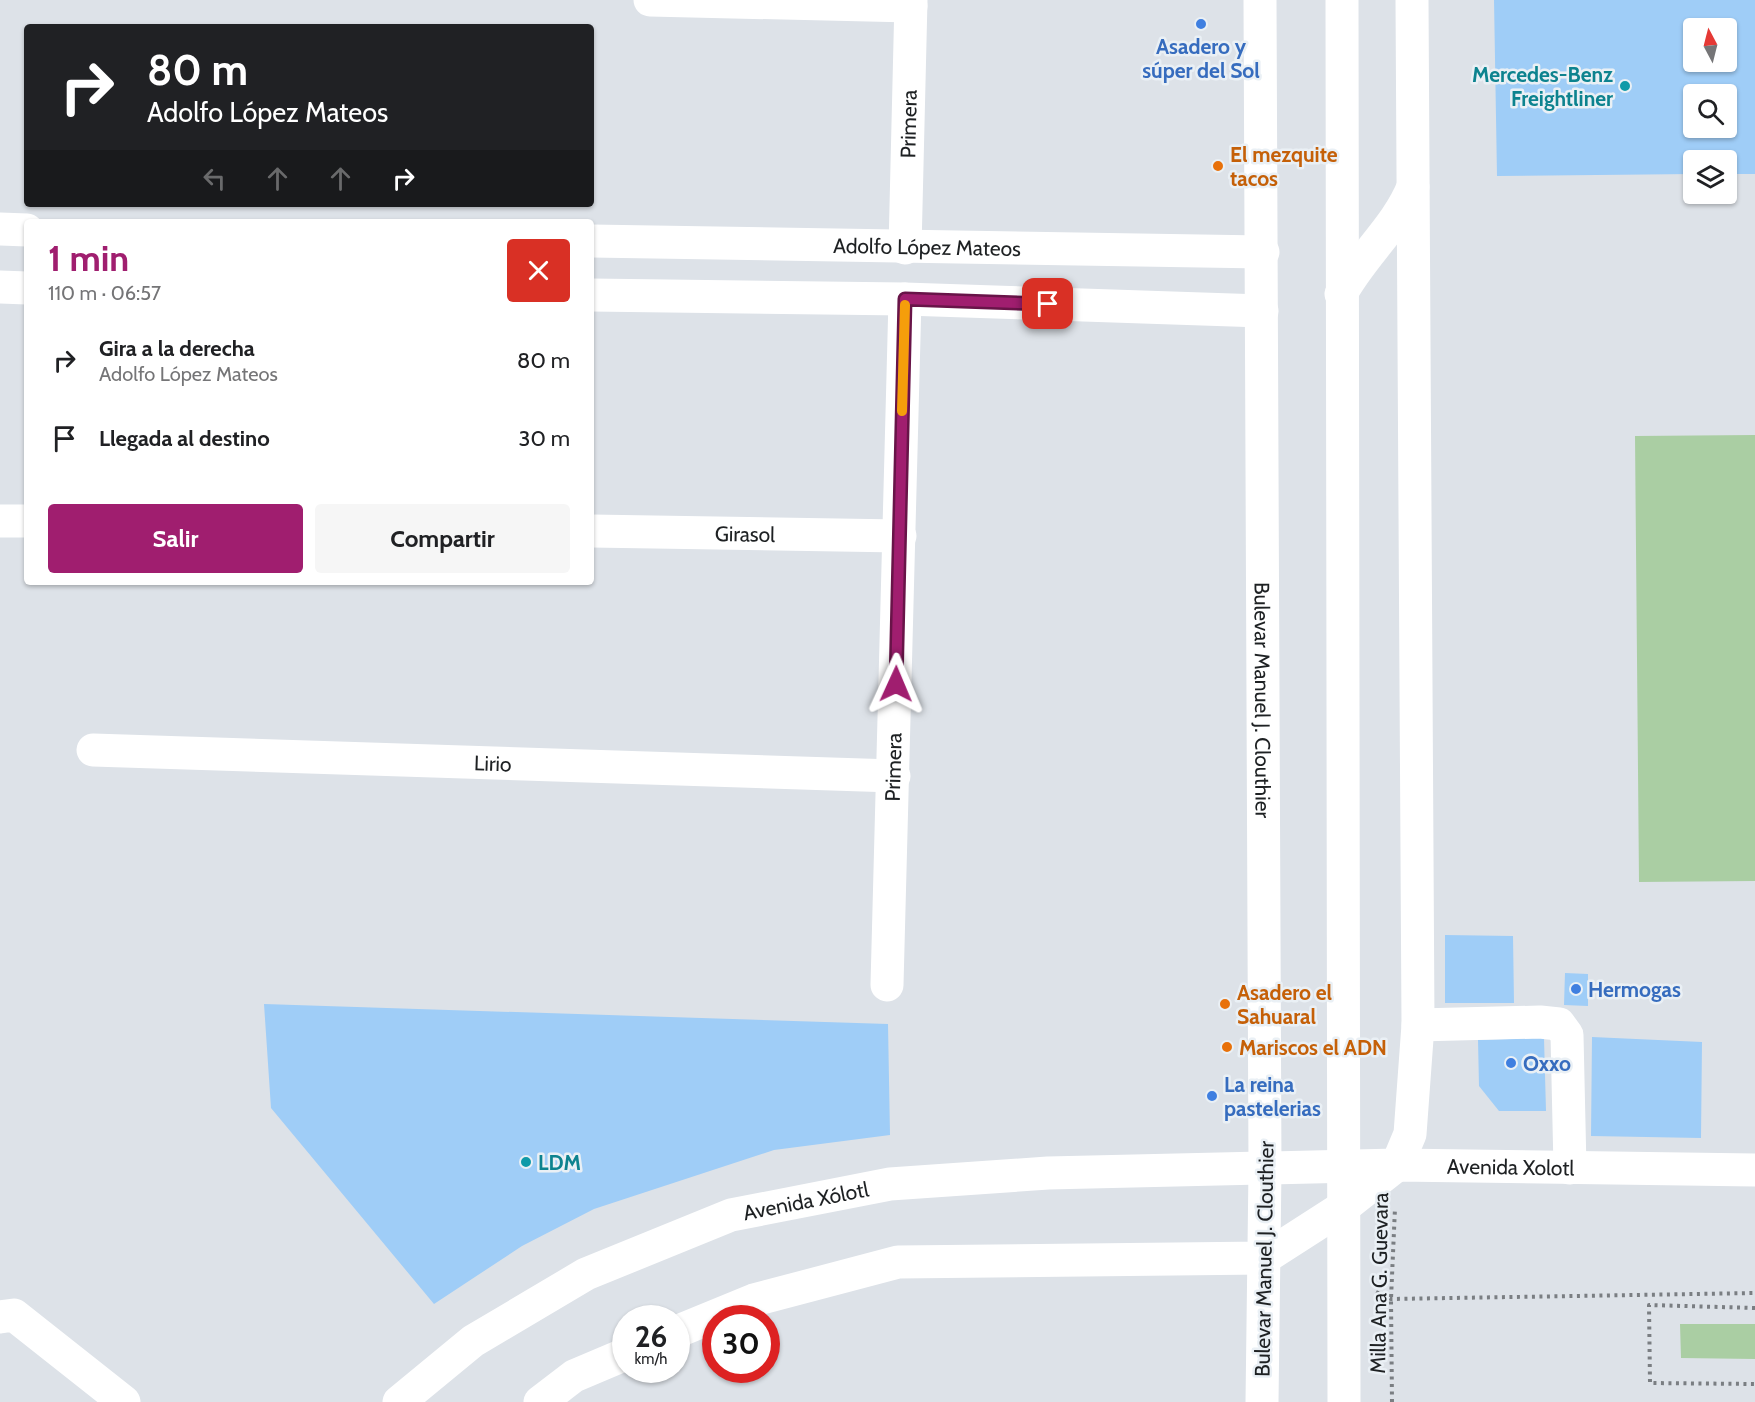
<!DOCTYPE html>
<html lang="es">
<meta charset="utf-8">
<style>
:root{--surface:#fff;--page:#f6f6f6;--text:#202124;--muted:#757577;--accent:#a01e6f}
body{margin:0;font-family:Cabin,sans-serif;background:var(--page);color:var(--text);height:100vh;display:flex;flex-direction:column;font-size:22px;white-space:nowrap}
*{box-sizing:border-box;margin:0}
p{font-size:20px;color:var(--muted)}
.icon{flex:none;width:33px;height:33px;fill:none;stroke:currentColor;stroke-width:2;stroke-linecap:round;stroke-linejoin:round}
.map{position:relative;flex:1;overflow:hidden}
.sheet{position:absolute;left:24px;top:219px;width:570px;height:366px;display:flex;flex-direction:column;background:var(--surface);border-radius:6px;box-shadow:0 2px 4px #0004}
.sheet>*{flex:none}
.banner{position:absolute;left:24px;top:24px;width:570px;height:183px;border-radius:6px;box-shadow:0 2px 4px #0004;background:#202124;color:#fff;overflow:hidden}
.needle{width:39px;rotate:353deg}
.controls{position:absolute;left:1683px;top:18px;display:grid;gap:12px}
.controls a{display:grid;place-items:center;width:54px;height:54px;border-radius:6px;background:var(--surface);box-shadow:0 2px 4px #0004;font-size:30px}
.speed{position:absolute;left:612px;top:1305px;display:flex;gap:12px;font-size:30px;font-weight:700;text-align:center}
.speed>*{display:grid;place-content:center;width:78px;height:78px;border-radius:50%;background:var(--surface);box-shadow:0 2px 4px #0004;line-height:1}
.speed small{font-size:15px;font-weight:400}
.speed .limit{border:9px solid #d22;background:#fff;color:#111}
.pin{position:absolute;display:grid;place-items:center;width:51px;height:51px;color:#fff;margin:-26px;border-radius:12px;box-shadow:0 3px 9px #0006}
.me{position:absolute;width:66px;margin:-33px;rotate:1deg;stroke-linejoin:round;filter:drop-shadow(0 0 4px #0008)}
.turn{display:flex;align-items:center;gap:21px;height:126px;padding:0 24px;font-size:27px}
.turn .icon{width:78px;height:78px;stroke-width:2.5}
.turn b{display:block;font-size:42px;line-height:51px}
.lanes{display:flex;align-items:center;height:57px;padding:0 24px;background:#0003;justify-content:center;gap:30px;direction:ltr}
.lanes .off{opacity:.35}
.round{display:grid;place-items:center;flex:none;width:63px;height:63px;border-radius:6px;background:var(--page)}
.summary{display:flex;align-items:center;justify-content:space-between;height:102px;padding:0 24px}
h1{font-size:36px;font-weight:800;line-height:45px;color:var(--accent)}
.action{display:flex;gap:12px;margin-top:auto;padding:12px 24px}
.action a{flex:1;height:69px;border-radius:6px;background:var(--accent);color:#fff;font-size:24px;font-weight:800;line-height:69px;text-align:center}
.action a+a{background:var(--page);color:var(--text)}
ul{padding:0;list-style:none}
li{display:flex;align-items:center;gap:18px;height:78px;padding:0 24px}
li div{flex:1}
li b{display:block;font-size:22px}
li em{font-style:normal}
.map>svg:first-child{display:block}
.green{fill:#aacea3}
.building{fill:#9fcdf7;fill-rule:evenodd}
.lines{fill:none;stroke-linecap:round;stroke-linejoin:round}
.path{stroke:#7a7e82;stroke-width:4;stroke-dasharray:3 4.5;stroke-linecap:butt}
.minor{stroke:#fff;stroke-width:33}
.major{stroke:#fff;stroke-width:33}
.route-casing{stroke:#681448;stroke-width:15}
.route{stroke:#a01e6f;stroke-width:10}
.slow{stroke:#f59e0b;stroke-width:10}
.shop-dot{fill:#3f7fe0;stroke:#eaf0f5;stroke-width:2}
.culture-dot{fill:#0f9aa8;stroke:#eaf0f5;stroke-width:2}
.food-dot{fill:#e8710a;stroke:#eaf0f5;stroke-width:2}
.labels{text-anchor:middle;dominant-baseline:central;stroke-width:5;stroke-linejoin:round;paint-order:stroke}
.shop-label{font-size:21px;font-weight:bold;fill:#366cbe;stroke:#eaf0f5;text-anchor:start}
.culture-label{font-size:21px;font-weight:bold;fill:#0d838f;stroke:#eaf0f5;text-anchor:end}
.street-label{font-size:21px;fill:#1e2123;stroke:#eaf0f5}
.food-label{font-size:21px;font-weight:bold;fill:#c56008;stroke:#eaf0f5;text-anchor:start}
</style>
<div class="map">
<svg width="1755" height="1402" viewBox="0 0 1755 1402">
<rect width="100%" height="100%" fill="#dde2e8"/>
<path class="green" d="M1755 435V881L1639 882 1635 436Z
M1680 1324H1755V1359L1681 1358Z"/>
<path class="building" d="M1494 0H1755V174H1726V160H1694V174L1497 176ZM1694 28H1726V62H1694ZM1694 94H1726V128H1694Z
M1445 935 1513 936 1514 1003H1445Z
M1565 973 1588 974V1006L1564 1005Z
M264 1004 888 1024 890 1135 774 1150 594 1209 522 1246 434 1304 271 1108Z
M1592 1037 1702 1042 1701 1138 1591 1136Z
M1544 1038 1546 1111H1499L1479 1086 1478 1040Z"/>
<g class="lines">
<path class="path" d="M1376 1292 1391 1299 1755 1293
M1755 1308 1649 1305 1650 1383 1755 1384
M1392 1402 1391 1299 1395 1208"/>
<g class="minor">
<path d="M650 0 911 6"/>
<path d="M0 229 27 230"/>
<path id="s1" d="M591 241 1263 252"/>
<path id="s2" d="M905 248 911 0"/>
<path d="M0 287 27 288"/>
<path d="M591 295 905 299 1262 311"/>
<path d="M0 521H27"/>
<path id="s3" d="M591 531 900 536"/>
<path id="s4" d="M93 750 894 776"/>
<path id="s5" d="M887 985 905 299"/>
<path d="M1418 1025 1540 1022 1559 1024 1567 1035 1570 1168"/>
<path d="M0 1317 14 1315 124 1402"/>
<path d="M676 1332 754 1300 898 1262 1264 1258 1345 1206 1397 1165 1410 1134 1418 1025 1412 0"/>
<path id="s6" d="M399 1402 473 1341 586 1274 731 1215 890 1184 1048 1173 1397 1165 1755 1170"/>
<path d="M540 1402 574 1376 626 1354"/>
</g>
<g class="major">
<path id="s7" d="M1260 0 1265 1169 1262 1402"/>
<path d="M1342 0 1344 1402"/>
<path d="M1341 294C1362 255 1397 227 1413 187"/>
</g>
</g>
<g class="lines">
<defs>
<path id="route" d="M896 684 905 299 1048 304"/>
</defs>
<use href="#route" class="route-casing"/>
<use href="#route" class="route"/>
<path class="slow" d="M902 411 905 305"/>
</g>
<g class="shop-dot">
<circle cx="1201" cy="24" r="6"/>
<circle cx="1576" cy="989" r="6"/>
<circle cx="1511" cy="1063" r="6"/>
<circle cx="1212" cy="1096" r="6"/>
</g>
<g class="culture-dot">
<circle cx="1625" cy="86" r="6"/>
<circle cx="526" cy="1162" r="6"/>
</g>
<g class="food-dot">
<circle cx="1218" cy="166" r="6"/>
<circle cx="1225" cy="1004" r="6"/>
<circle cx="1227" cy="1047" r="6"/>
</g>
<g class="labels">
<g class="shop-label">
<text x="1201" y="46" text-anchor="middle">Asadero y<tspan x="1201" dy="24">súper del Sol</tspan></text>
<text x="1588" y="989">Hermogas</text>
<text x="1523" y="1063">Oxxo</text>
<text x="1224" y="1084">La reina<tspan x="1224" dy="24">pastelerias</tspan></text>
</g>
<g class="culture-label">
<text x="1613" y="74">Mercedes-Benz<tspan x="1613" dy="24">Freightliner</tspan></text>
<text x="538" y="1162" text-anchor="start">LDM</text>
</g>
<g class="street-label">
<text stroke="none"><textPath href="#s2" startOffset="124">Primera</textPath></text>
<text stroke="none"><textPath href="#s1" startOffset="336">Adolfo López Mateos</textPath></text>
<text stroke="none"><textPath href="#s3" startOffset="154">Girasol</textPath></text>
<text stroke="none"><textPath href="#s7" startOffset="700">Bulevar Manuel J. Clouthier</textPath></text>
<text stroke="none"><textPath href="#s4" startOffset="400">Lirio</textPath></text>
<text stroke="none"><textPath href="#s5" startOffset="218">Primera</textPath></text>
<text stroke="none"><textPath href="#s6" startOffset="1167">Avenida Xolotl</textPath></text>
<text stroke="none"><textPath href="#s6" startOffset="460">Avenida Xólotl</textPath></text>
<text transform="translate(1264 1259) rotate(-89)">Bulevar Manuel J. Clouthier</text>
<text transform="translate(1379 1283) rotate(-89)">Milla Ana G. Guevara</text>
</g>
<g class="food-label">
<text x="1230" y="154">El mezquite<tspan x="1230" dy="24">tacos</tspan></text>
<text x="1237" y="992">Asadero el<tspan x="1237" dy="24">Sahuaral</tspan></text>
<text x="1239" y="1047">Mariscos el ADN</text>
</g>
</g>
</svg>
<div class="controls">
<a><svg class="needle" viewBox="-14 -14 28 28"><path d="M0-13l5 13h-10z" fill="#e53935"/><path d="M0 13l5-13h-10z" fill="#757577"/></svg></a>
<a><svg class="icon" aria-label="search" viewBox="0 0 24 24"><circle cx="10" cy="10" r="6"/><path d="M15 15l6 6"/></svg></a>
<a><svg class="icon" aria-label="layers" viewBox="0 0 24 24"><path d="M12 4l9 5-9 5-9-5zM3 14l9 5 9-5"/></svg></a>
</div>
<div class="speed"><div>26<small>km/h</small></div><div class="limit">30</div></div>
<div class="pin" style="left:1048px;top:304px;background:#d93025"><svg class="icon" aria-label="arrive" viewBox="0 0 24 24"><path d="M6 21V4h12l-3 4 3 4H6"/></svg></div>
<svg class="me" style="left:896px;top:684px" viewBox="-20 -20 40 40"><path d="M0-17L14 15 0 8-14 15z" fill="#a01e6f" stroke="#fff" stroke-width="4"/></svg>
<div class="banner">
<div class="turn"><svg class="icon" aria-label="right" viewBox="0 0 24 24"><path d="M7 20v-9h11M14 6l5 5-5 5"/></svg><div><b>80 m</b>Adolfo López Mateos</div></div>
<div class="lanes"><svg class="icon off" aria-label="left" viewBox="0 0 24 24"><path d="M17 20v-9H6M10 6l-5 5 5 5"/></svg><svg class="icon off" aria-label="ahead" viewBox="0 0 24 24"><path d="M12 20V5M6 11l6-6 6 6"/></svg><svg class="icon off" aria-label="ahead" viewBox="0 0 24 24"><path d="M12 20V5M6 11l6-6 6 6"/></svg><svg class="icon" aria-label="right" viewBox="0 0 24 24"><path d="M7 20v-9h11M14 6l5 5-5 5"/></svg></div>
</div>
<section class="sheet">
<div class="summary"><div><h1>1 min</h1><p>110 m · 06:57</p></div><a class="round" style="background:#d93025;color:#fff"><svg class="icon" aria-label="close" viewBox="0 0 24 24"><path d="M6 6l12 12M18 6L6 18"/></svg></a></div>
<ul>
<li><svg class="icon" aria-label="right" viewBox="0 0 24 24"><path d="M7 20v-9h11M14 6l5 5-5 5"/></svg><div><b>Gira a la derecha</b><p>Adolfo López Mateos</p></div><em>80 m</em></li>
<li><svg class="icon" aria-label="arrive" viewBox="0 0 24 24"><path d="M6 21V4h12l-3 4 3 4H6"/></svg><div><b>Llegada al destino</b></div><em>30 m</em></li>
</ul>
<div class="action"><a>Salir</a><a>Compartir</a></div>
</section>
</div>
